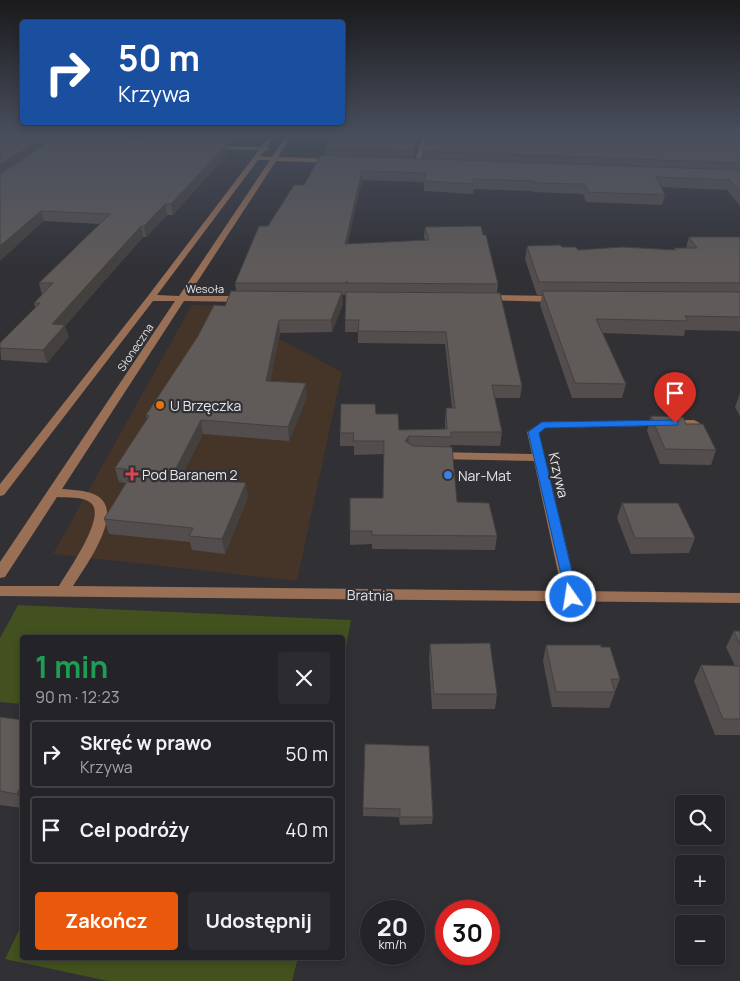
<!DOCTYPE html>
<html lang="pl">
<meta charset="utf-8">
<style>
:root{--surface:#242428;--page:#2c2c30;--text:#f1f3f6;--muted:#a3a4a8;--line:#414145;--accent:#ea580c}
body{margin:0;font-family:Manrope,sans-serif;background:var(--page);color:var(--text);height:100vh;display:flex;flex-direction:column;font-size:19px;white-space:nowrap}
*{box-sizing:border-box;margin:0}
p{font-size:16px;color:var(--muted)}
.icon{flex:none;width:28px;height:28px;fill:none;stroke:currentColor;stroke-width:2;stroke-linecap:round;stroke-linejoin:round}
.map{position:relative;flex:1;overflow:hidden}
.panel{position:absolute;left:20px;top:635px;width:325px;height:325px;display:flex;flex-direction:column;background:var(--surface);border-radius:5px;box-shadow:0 2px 8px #0003,0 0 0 1px var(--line)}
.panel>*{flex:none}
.guide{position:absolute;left:20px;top:20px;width:325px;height:105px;border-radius:5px;box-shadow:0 2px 8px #0003,0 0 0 1px var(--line);background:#1a4fa0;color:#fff;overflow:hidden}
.fabs{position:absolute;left:675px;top:795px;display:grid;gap:10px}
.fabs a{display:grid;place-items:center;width:50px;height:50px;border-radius:5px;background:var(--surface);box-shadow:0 2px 8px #0003,0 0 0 1px var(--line);font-size:25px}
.speed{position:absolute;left:360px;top:900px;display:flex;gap:10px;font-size:25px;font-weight:700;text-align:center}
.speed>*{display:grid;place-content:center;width:65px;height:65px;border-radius:50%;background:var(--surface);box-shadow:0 2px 8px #0003,0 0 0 1px var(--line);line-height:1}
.speed small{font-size:12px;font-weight:400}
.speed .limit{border:8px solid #d22;background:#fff;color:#111}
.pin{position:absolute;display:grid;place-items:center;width:42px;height:42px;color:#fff;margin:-51px -21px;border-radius:50% 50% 50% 0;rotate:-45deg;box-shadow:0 0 5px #0007}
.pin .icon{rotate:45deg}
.me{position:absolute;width:55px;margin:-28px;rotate:347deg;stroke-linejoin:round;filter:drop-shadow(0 0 4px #0008)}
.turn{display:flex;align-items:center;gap:18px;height:105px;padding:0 15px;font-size:22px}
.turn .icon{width:65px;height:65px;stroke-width:2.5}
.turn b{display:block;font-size:35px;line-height:42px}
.round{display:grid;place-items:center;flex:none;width:52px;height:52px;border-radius:5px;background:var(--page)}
.overview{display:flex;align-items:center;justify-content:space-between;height:85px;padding:0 15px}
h1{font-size:30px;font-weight:700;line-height:38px;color:#1e9e55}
.primary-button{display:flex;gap:10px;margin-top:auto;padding:10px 15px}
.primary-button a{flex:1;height:58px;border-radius:5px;background:var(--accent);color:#fff;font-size:20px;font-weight:700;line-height:58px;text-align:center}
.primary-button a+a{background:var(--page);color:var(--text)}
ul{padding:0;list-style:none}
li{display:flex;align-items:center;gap:15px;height:68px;margin:0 10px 8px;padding:0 5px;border:2px solid var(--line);border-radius:5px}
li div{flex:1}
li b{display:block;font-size:19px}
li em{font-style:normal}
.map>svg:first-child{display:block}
.commercial{fill:#443528}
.green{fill:#42511e}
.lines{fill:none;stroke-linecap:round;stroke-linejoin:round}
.minor{fill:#996f55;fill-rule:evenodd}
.wall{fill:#534e4d;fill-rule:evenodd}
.shaded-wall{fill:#43403e}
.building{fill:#605b59;stroke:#43403e}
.route{fill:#1a73e8;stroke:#114b97}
.food-dot{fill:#e8710a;stroke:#303035;stroke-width:2}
.health-dot{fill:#e0444e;stroke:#303035;stroke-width:2}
.shop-dot{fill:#3f7fe0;stroke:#303035;stroke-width:2}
.labels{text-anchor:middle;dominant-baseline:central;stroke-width:4.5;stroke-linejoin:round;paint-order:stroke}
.far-street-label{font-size:11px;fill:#e6e7e9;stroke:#303035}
.poi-label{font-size:14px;fill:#e6e7e9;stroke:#303035;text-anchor:start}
.street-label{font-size:14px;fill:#e6e7e9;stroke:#303035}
</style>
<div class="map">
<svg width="740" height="981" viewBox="0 0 740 981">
<rect width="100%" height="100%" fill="#303035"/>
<path class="commercial" d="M192 305 277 306 274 336 342 372 297 581 53 554Z"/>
<path class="green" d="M18 605 351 620 343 663 342 638H22V704L0 702V638Z
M22 924V958H298L292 981H108L5 959Z"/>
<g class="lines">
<path class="minor" d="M271 134H277L267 147 269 150 265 151 260 156 272 157 287 134H293L278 157 334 159 337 161 334 163 276 161 188 296H245L249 299 245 302 184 301 62 489C73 490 90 490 99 497 124 515 84 568 73 586L562 591 534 461 437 459 433 458 431 455 433 452 532 454 527 432 542 422 694 420 700 423 698 425 545 428 539 433 577 591 740 593V603L0 596V586H59C67 572 107 517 91 503 83 496 66 498 57 497L5 577 0 578V562L175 301H153L4 495 0 496V484L148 296 259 150 210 149 208 146 261 147ZM258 160H270L179 296 157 295Z
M428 134 447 137 444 139 429 138 427 140 419 164 414 165 421 139Z
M0 137 67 140 70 142 67 144 0 141Z
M485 295 558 296 562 299 558 302 482 300 481 298Z"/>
</g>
<path class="wall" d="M0 134H241L233 144H227L228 153 173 215H167L146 237H143L65 326 69 337 47 363 1 360 0 343 35 308 34 303 42 295 39 283 100 224 44 221ZM45 137 56 138 47 143Z
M319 134H427L420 137 413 159H423V151L740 134V206L727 190 661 187 665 195 662 205 586 202 583 194 533 192V191L474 189 473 194 424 191V182L362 180 347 244 425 241 424 237 425 227 483 235 498 284 497 293 522 386 520 398H495L502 432 500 446 450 445V447L457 502 497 536 495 550 372 549V544L350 545V531L383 498 384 454 354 455V446H340V433L376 414 399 430 445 429V421L446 408H452L445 344 358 343V332H345L346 295H342L343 304 332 332 280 333 270 381 307 397 289 441 203 434 182 475 248 497 225 554 192 550 190 542 109 534 104 519 126 483 119 482 115 468 147 419 146 415 236 291 235 283 268 226 304 185 325 156V148L330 139 319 137Z
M689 237H740V331L685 330 684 336 603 333 626 384 622 398H572L540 305 542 295H537L525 259 527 246 562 247 578 250H674V248H686Z
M740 393V416L735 407Z
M651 416 686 424 716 450 711 465 660 464 647 431Z
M622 503 695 538 689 553 631 554 617 518Z
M734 631H740V735H715L694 681 701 665 735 666 726 647Z
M430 644 497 694 495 709H432L429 659Z
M546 645 601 647 620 679 609 708 552 707 543 661Z
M0 717 22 720V808L0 805Z
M365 744 433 817 432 824 400 825 399 817 363 816Z"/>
<path class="shaded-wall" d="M232 134H241L233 144 232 135Z
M419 134H427L420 137 413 160V151Z
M45 136 47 145 0 177V165Z
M226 142 228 153 173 215 171 204Z
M362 171V180L345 255V244Z
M165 204 167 215 146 237 144 226Z
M41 211 44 221 0 261V246Z
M141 226 143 237 65 326 69 337 47 363 43 350 52 324Z
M342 292 343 304 332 332 331 320Z
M279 320 280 333 268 394 266 381Z
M306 383 307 397 289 441 288 427Z
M201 420 203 434 176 488 173 474Z
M409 436 408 449 405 441Z
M246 483 248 497 225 554 222 539Z
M22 783V804L17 794Z"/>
<path class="building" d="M0 134H9L45 136 0 165Z
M333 134H419L413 151 325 148Z
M428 134H740V163L423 151Z
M58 136 226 142 224 143 227 144 171 204H165L144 226H141L52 324 65 325 43 350 0 348V343L40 303H34L53 283H39L110 214 41 211 0 246V174Z
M321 155 740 170V193L730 180 656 177 665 195 588 192 585 184 534 183V181L473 179 474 184 424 181 426 173 362 171 345 244 429 240 425 227 481 226 483 235H486L498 284 347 283V281L346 283H235L259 226H268L294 185H304Z
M689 237H740V283L539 282 527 246 560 245 562 247H576L578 250 622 247 676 250 674 248H697Z
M231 291 342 292 331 320H279L266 381 306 383 288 427 201 420 173 474 246 483 222 539 189 536 193 528 104 519 134 470 115 468 149 416 146 415 198 336 214 305 225 306Z
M542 291 740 292V317L685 316 688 321 596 319 626 384 575 383Z
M346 292 500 293 522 386 492 385 502 432H451V437L409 436 405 441 413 446 452 447 457 502 489 503 497 536 372 535V531H350V498H383L384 441H353L354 433H340L341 404H375L376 414H398L399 430 447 429 446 408H455L446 332 358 331 359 320H345Z
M651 416 683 417 686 424H703L716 450 665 449Z
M622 503H678L695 538H635Z
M734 631H740V645Z
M490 643 497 694H434L430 644Z
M546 645H601V647H610L620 679H611L615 692H556Z
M701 665 740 666V719H723Z
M0 717 22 720V783L17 794 0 791Z
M365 744 429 746 433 817H400V809L363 808Z"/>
<linearGradient id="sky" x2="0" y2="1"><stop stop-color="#1a1a1d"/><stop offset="0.49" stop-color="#484e5c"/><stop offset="1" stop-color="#484e5c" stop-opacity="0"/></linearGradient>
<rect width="740" height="272" fill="url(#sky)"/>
<path class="route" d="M675 420 678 421V425L545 428 539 433 578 597 576 600H567L528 432 542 422Z"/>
<circle class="food-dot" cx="160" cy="405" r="5"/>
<path class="health-dot" d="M129.5 466.5h5v5h5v5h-5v5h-5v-5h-5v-5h5z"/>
<circle class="shop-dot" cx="448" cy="475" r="5"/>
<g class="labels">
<g class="far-street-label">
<text x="205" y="288">Wesoła</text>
<text transform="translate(135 347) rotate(-56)">Słoneczna</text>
</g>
<g class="poi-label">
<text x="170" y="405">U Brzęczka</text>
<text x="142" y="474">Pod Baranem 2</text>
<text x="458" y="475">Nar-Mat</text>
</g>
<g class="street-label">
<text transform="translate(559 475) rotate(77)">Krzywa</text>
<text transform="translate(370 595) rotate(1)">Bratnia</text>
</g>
</g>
</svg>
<div class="fabs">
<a><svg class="icon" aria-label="search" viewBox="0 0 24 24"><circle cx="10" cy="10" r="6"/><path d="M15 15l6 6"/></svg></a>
<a>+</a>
<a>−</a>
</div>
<div class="speed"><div>20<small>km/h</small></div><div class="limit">30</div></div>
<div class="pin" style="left:675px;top:423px;background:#d93025"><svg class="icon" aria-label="arrive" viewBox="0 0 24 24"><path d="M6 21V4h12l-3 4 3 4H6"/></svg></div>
<svg class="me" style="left:571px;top:597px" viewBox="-20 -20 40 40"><circle r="17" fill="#1a73e8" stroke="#fff" stroke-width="3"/><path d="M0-11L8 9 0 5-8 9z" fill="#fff"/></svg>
<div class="guide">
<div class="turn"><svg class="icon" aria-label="right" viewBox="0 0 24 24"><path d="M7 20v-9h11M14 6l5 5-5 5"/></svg><div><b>50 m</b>Krzywa</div></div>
</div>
<section class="panel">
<div class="overview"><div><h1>1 min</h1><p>90 m · 12:23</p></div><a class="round"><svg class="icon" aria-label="close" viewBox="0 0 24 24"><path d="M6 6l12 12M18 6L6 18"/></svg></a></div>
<ul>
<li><svg class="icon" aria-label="right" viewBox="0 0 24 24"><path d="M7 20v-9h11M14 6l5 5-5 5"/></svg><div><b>Skręć w prawo</b><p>Krzywa</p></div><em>50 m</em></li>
<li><svg class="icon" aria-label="arrive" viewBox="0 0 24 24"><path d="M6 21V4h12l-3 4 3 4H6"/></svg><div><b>Cel podróży</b></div><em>40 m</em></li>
</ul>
<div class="primary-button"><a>Zakończ</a><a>Udostępnij</a></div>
</section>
</div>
